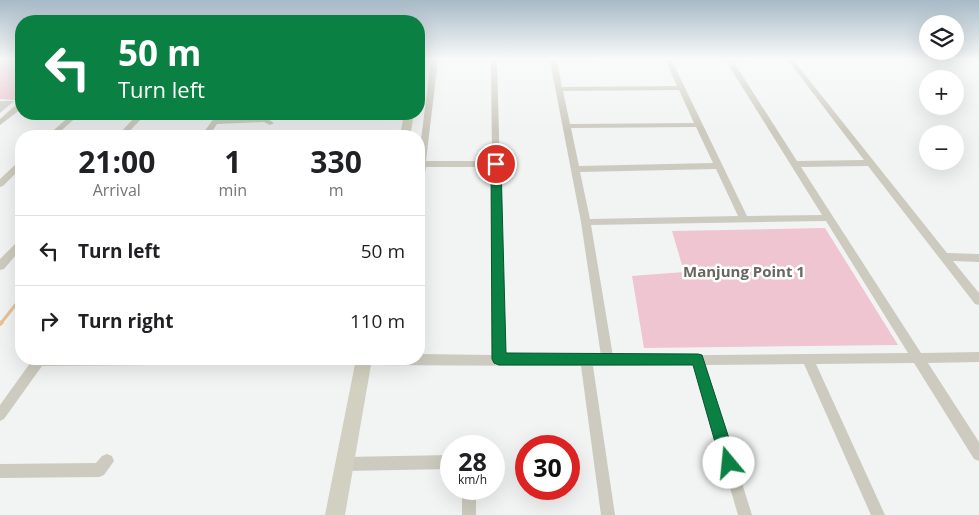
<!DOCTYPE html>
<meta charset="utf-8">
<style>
:root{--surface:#fff;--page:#f6f6f6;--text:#202124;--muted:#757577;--line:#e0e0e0}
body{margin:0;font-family:"Open Sans",sans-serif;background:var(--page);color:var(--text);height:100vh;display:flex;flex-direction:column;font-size:19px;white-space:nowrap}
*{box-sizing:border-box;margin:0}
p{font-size:16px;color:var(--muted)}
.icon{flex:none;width:28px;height:28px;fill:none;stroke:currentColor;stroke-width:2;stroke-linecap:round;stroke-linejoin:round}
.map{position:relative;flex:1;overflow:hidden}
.panel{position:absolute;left:15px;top:130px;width:410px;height:235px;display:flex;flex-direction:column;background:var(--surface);border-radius:20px;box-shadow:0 5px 20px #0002}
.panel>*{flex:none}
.guide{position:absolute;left:15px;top:15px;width:410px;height:105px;border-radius:20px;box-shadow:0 5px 20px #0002;background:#0b8043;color:#fff;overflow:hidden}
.fabs{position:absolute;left:919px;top:15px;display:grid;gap:10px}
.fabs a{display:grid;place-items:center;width:45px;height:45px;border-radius:50%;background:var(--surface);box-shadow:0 5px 20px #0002;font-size:25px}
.speed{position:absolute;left:440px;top:435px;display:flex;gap:10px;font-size:25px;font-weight:700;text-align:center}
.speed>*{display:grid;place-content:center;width:65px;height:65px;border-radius:50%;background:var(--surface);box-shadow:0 5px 20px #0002;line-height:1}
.speed small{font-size:12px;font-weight:400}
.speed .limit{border:8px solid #d22;background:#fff;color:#111}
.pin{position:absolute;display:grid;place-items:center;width:42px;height:42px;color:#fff;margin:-21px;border:2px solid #fff;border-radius:50%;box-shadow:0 1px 5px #0007}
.me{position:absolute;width:55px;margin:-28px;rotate:343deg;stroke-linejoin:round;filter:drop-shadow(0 0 4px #0008)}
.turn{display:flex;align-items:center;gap:18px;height:105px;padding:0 20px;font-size:22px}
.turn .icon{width:65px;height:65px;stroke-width:2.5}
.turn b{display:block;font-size:35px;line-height:42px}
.eta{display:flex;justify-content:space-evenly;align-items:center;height:85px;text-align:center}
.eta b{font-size:30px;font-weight:700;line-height:35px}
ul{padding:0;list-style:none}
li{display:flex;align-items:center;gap:15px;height:70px;padding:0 20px;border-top:1px solid var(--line)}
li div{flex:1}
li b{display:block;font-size:19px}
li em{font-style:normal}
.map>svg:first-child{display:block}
.green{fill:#eec5d0}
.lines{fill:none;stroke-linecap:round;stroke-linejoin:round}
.stream-far1{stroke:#e7c395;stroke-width:3}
.stream{stroke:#e7c395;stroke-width:4}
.building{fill:#d0d1ca}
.street{fill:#cdcbbf;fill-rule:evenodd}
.secondary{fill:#d2d0c0;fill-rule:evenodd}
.route{fill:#0b8043;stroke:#07532c}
.labels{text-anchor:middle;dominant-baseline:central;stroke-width:5;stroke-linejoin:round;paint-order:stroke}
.neighbourhood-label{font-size:15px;font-weight:bold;fill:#67665f;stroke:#fff}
</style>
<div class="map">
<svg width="979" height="515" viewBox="0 0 979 515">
<rect width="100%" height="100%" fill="#f2f4f4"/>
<path class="green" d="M0 59H21V96L17 100 0 99Z
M825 228 898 345 644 348 632 276 684 272 672 231Z"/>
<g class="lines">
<path class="stream-far1" d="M1 323 21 298"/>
<path class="stream" d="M0 324 2 322"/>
</g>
<path class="building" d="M0 101H14L0 113Z"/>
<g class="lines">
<path class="street" d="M419 59H438L426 161H492L491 61H445L442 59H597L594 61H557L562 87 677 86 665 59H671L747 216 822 215 726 61H718L715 59H752L749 61H733L797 161 864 160 790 63 781 59H789L794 61 947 253 979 254V262L953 261 979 293V305L975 304 868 166 801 167 921 353 979 352V362L928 363 979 442V461L974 459 914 363 816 364 885 515H871L804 364 705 365 752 515H738L694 365 593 366 615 515H601L581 366 364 365 360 364 359 359H419V354L493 355 492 167H426L423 186 419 189V155L431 61H419ZM497 61H550L581 222 601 356 505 355ZM679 90 694 123 570 124 563 91ZM696 127 713 163 579 166 571 128ZM716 169 738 216 590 219 580 172ZM826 221 908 353 613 356 591 225Z
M18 103H21V109L0 125V119Z
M72 114H80L55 136H47Z
M101 114H210L206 116 179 118 143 117 125 136H117L135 117 105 116Z
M217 114H225L221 119 266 118 274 123 270 125 264 122 217 124 209 136H201Z
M21 161V168L3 186 0 187V179L18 162Z
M21 240V249L4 269 0 270V259L18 241Z
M33 359H161L162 360 160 364 156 365 42 366 4 419 0 421V405Z
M107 454 112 456 114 461 104 475 99 477 0 478V464L96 463 102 456Z
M451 455V469L345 471 340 469 338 464 340 459 345 457Z
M462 489H476V515H462Z"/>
<path class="secondary" d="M404 114H414L410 136H400Z
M356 359H372L345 515H325Z"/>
</g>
<linearGradient id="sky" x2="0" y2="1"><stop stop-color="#a7bac7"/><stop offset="0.45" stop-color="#f9fafa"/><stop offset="1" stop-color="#f9fafa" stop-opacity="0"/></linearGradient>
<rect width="979" height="131" fill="url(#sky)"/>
<path class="route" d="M496 161 501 164 506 353 698 354 702 355 737 463 734 469 729 471 723 469 721 463 693 365H499L494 363 492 359 491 164Z"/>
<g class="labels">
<g class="neighbourhood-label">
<text x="744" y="271">Manjung Point 1</text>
</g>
</g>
</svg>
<div class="fabs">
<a><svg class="icon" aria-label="layers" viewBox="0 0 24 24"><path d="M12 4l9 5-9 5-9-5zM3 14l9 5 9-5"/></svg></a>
<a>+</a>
<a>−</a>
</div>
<div class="speed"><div>28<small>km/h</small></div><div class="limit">30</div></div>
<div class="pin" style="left:496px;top:164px;background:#d93025"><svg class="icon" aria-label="arrive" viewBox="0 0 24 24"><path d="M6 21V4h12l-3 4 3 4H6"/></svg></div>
<svg class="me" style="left:729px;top:463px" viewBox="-20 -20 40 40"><circle r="19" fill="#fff"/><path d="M0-13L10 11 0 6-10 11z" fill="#0b8043"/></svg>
<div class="guide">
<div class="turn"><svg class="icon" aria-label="left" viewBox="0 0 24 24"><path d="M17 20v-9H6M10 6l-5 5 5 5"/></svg><div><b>50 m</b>Turn left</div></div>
</div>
<section class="panel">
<div class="eta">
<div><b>21:00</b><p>Arrival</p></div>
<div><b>1</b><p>min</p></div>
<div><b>330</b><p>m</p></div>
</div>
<ul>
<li><svg class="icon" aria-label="left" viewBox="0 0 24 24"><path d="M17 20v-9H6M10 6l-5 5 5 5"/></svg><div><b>Turn left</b></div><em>50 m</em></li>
<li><svg class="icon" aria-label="right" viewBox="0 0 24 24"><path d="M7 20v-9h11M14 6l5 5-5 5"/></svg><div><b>Turn right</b></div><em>110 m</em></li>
</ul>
</section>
</div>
